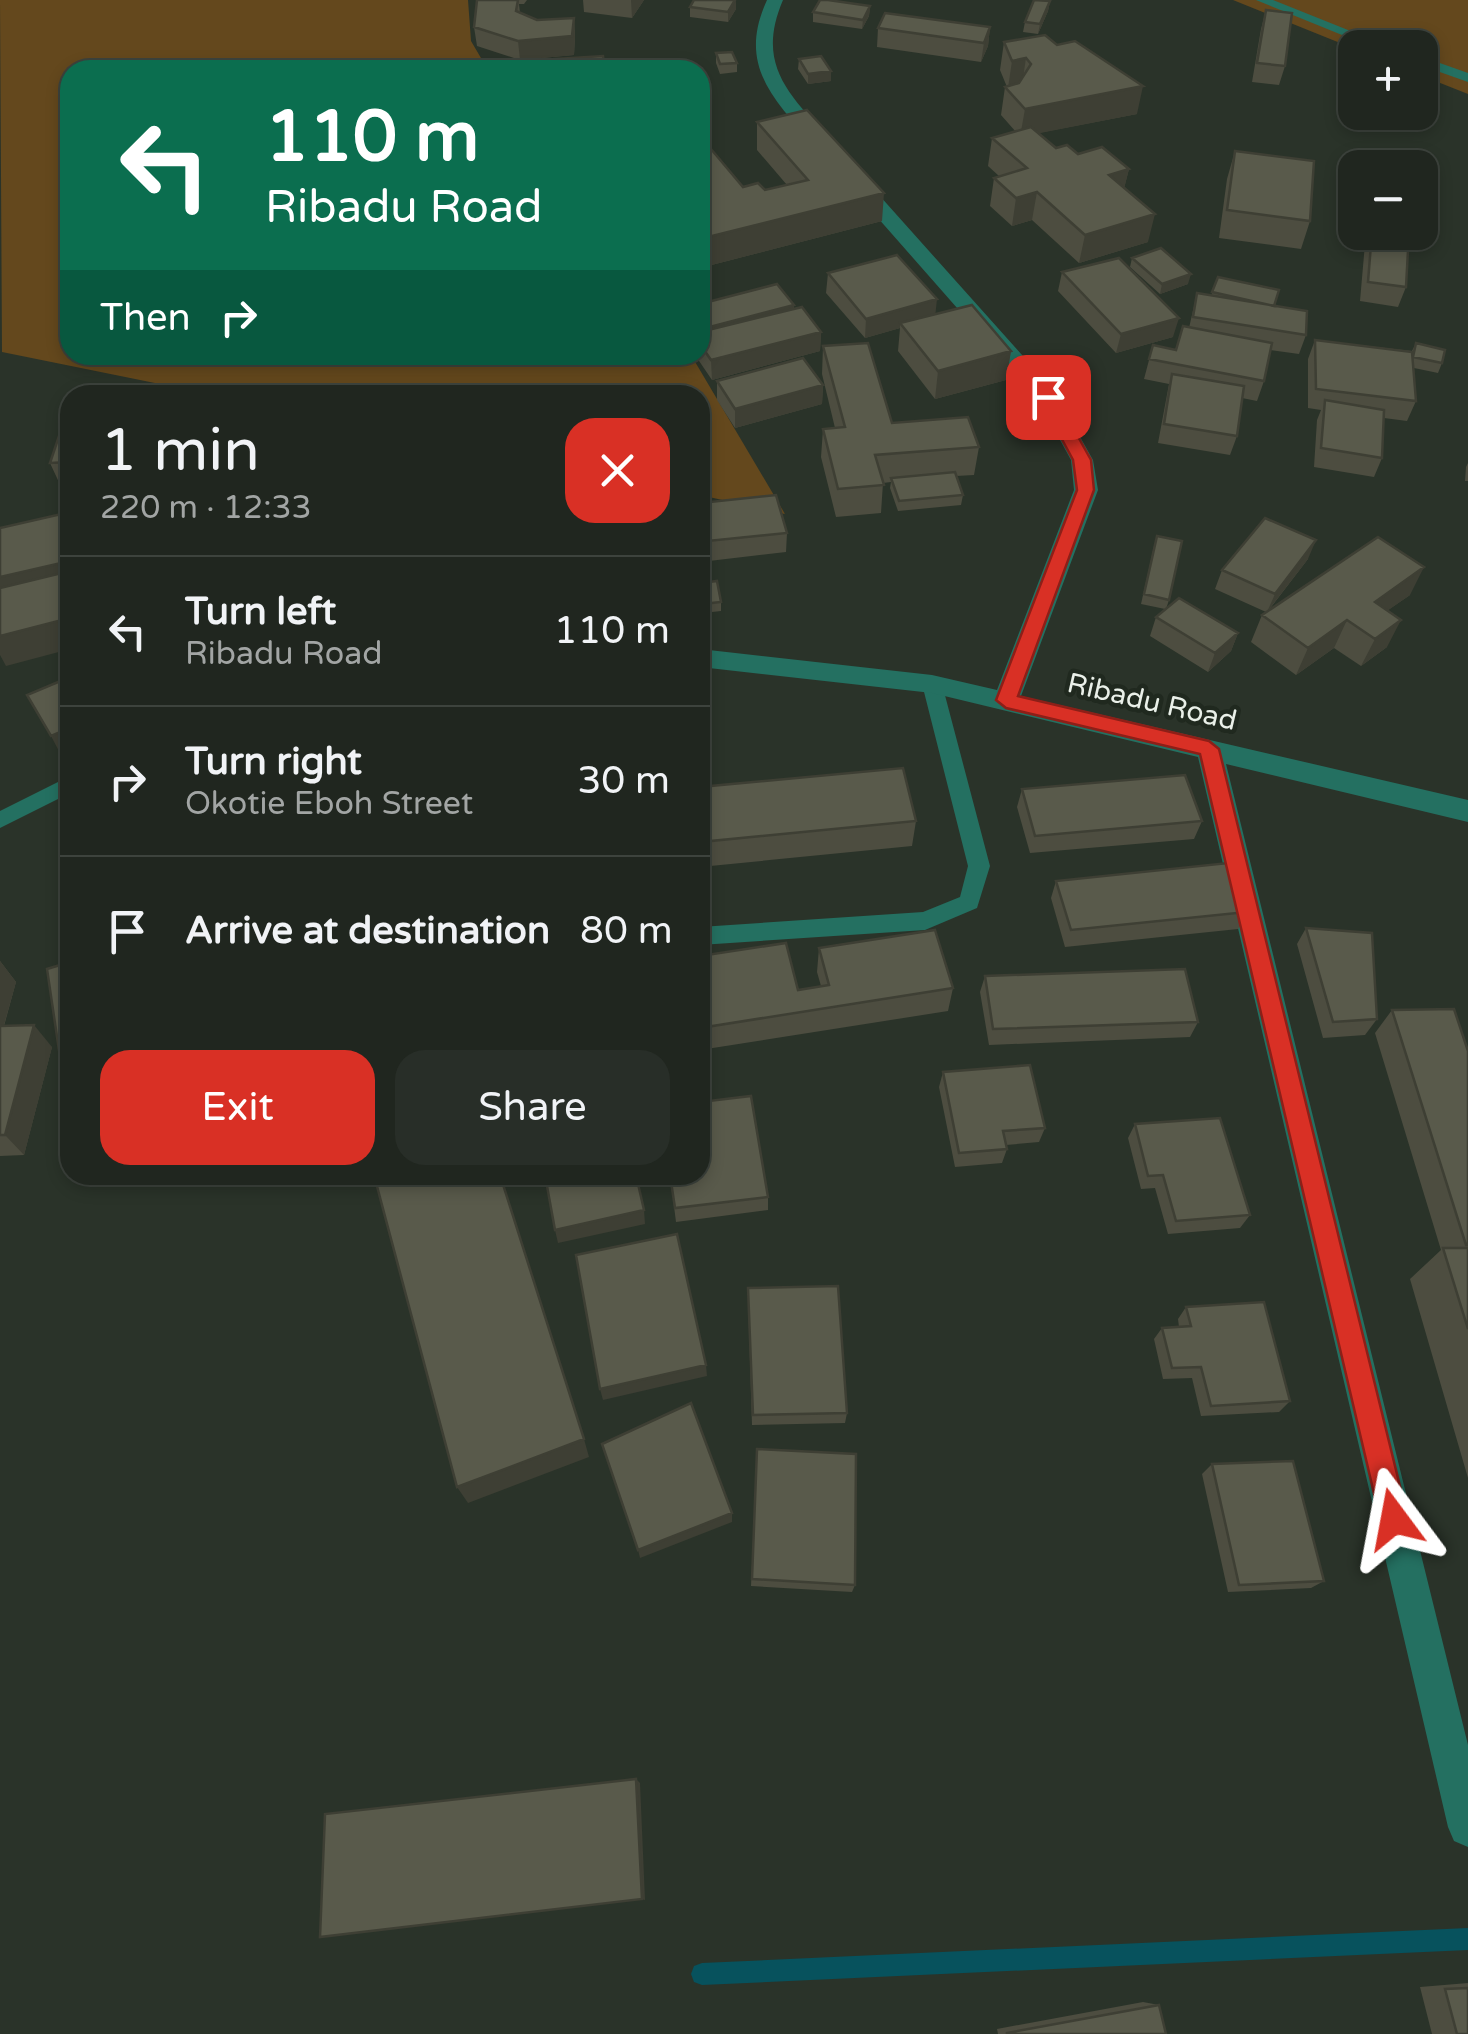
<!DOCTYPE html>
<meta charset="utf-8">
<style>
:root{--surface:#20261f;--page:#282e28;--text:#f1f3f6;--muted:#a2a5a4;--line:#3d433d;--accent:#d93025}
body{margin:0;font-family:"Varela Round",sans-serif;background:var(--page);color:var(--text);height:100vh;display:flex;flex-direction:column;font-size:38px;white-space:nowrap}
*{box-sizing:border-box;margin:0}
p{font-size:32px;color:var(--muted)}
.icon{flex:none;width:55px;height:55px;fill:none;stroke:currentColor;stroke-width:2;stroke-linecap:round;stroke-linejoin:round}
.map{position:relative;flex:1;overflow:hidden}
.side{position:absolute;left:60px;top:385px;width:650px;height:800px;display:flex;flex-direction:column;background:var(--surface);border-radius:30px;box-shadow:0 5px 15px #0003,0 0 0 2px var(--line)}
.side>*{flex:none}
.guide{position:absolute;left:60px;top:60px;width:650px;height:305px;border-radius:30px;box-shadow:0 5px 15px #0003,0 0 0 2px var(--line);background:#0b6e4f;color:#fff;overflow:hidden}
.fabs{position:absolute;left:1338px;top:30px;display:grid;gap:20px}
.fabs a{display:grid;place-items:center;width:100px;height:100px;border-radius:20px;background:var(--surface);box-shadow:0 5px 15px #0003,0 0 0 2px var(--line);font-size:50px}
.pin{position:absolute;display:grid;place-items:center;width:85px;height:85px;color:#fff;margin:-42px;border-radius:20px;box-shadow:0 5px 15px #0006}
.me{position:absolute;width:110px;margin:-55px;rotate:347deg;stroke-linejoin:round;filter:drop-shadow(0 0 8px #0008)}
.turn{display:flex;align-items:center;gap:35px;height:210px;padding:0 40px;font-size:45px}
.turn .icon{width:130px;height:130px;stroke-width:2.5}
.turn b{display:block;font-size:70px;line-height:85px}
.then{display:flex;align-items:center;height:95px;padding:0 40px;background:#0003;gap:20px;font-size:38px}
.round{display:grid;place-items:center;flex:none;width:105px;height:105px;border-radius:30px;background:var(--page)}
.summary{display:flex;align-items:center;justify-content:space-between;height:170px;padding:0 40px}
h1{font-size:60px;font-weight:600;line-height:75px}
.button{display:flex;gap:20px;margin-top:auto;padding:20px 40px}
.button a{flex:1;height:115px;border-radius:30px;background:var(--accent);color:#fff;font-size:40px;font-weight:600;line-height:115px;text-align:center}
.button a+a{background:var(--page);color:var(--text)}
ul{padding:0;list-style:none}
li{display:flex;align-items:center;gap:30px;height:150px;padding:0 40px;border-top:2px solid var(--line)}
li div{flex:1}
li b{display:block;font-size:38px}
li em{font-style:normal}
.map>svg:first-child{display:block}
.green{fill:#64481d}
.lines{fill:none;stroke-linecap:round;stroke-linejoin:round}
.stream{fill:#07525d;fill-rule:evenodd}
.lane{fill:#247061;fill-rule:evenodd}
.street{fill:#247061;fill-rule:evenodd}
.wall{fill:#4d4d40}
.shaded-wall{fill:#3e3f34}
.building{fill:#595a4b;stroke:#3e3f34;stroke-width:2.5}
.route{fill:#d93025;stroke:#8d1f18;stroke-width:2.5}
.labels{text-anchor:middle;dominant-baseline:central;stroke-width:9;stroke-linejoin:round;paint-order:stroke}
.street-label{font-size:28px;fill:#eaf0e9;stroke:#20291f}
</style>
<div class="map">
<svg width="1468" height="2034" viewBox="0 0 1468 2034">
<rect width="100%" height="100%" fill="#2a3329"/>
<path class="green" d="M0 0H468L471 41 488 70H70V355H691L785 514 700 495V395H214L2 352Z
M1233 0H1468V94L1420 75V48L1355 49Z"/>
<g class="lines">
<path class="stream" d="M1468 1928V1950L702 1985 694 1982 691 1974 694 1966 702 1963Z"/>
<path class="lane" d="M1256 0H1273L1393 48H1374Z
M1420 56 1468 73V82L1420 65Z
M932 677 942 684 990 866 977 908 925 930 700 945V927L923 912 960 897 968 866 922 684Z
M70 776V793L0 828V811Z"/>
<path class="street" d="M767 0H783C756 63 787 93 829 138V146H815C773 99 737 65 767 0Z
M855 174 862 176 1055 392 1093 460 1098 490 1021 696 1468 800V822L1226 764 1468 1745V1847L1454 1841 1448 1827 1198 757 932 693 700 667V649L932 675 997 690 1074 490 1071 460 1038 400 848 184 845 180Z"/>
</g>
<path class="wall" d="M477 0H527L524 4H519L520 13 537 20 574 18 575 37 574 55 520 60 477 46 474 27Z
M583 0H644L632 18 584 12Z
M1050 1 1048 11 1038 34 1023 32 1025 22Z
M870 6 869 16 862 29 813 22V12Z
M690 7 736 9 728 22 690 17Z
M1266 10 1285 66 1279 85 1252 82 1261 29Z
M990 27 988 46 981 62 877 47 878 28Z
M1004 42 1137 114 1038 133 1056 148 1129 169 1124 188 1148 242 1079 263 1032 220 1012 226 990 206 994 178 999 176 988 166 992 138 1016 132 1001 115 1005 87H1007L1000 70Z
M716 53 737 63V72L720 74 716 63Z
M799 59 831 81 808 84 798 69Z
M757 122 882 221 700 268V151L743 187 765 190 787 185 757 150Z
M1235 151 1310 221 1301 249 1219 238 1227 179Z
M1366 232H1409L1406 287 1398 307 1360 301Z
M1132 258 1188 284 1160 294 1130 267Z
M1062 272 1173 337 1116 353 1058 291Z
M828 273 935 314 1011 351 1006 380 935 399 898 351 900 328 865 338 826 293Z
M1218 277 1274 306 1306 335 1299 354 1270 350 1264 381 1257 401 1242 398 1237 436 1230 455 1158 443 1169 384 1144 379 1153 345 1176 350 1189 328 1197 293 1211 296Z
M700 304 794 305V309L821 332 820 351 712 380 695 355H700Z
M1315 340 1412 351 1416 343 1442 363 1438 373 1414 368 1416 401 1407 421 1384 418 1382 458 1374 477 1314 467 1317 420 1321 410 1308 408V359Z
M823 346 892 423 979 447 974 475 956 476 963 495 961 505 898 511 890 488 891 482 883 483 881 513 836 517 821 457 823 429 835 428 822 374Z
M717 381 823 385 822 404 735 428 717 400Z
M70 432V491H63L50 463Z
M1468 463V481H1465L1466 467Z
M700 503 787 533 786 552 709 561 700 522Z
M1154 546 1169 600 1166 609 1238 633 1231 651 1208 672 1150 636 1156 617 1165 609 1141 604Z
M1308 559 1268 611 1410 595 1388 610 1387 647 1361 666 1334 648 1296 675 1251 642 1262 615 1266 612 1215 589 1222 570Z
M700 583 721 602V611L703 613 700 598Z
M700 787 916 821 912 846 700 867Z
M1022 789 1202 821 1194 839 1030 853 1017 807Z
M1056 881 1247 912 1238 929 1065 947 1051 898Z
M1306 928 1377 1019 1365 1035 1323 1038 1297 944Z
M819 948 953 988 948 1011 700 1050V956L798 990 821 986 817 972Z
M0 961 16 982 4 1026 52 1047 24 1155 0 1156Z
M985 976 1198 1022 1190 1037 989 1045 980 992Z
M1392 1010 1468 1051V1478L1410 1279 1441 1250 1375 1033Z
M943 1072 1045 1128 1039 1142 1006 1145 1007 1149 1002 1163 955 1167 939 1087Z
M1135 1124 1250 1215 1240 1228 1168 1234 1155 1188 1141 1189 1128 1138Z
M670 1175 768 1197V1210L676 1222Z
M748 1300 847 1413 845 1423 752 1425Z
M1186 1307 1290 1401 1279 1412 1201 1416 1192 1378 1163 1379 1154 1339 1162 1328 1179 1327 1178 1319Z
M757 1449 855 1585 852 1592 751 1586Z
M1212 1464 1324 1581 1311 1588 1228 1592 1202 1474Z
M1468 1983V2034H1432L1420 1987Z
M1143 2002 1159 2005 1166 2034H998L997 2029Z"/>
<path class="shaded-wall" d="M631 0H644L632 18Z
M736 0V9L728 22V12Z
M1050 1 1048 11 1038 34 1040 24Z
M870 6 869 16 862 29 863 20Z
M574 18 575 37 574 55 520 60 518 41Z
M990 27 988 46 981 62 984 43Z
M1026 58 1022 85 1008 88 1012 61Z
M831 71V81L808 84V74Z
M1143 86 1137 114 1020 137 1025 109Z
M1129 169 1122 197 1109 175Z
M1037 192 1032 220 1012 226 1016 198Z
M884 193 882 221 700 268V239Z
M1155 214 1148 242 1079 263 1085 235Z
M1191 274 1188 284 1160 294 1162 284Z
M937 299 935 318 900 323V328L865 338 866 319Z
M794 305 793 324 703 349 702 329Z
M1179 318 1173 337 1116 353 1121 334Z
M821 332 820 351 712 380 711 360Z
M1011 351 1006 380 935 399 938 371Z
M823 385 822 404 735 428V409Z
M1316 540 1308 559 1267 612 1275 594Z
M70 561V592L0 608V577Z
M1424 567 1410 595 1361 629 1375 602Z
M70 618V649L6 666 0 655V636Z
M1347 620 1334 648 1296 675 1308 648Z
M1401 620 1387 647 1361 666 1375 639Z
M1238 633 1231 651 1208 672 1215 653Z
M70 728V751L61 755 51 736Z
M0 961 16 982 0 1039Z
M34 1025 52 1047 24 1155 5 1135Z
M644 1210 645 1224 558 1243 555 1230Z
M706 1365 707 1376 603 1400 600 1389Z
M584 1439 589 1457 468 1503 457 1487Z
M732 1513V1522L640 1558 638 1550Z
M636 1779 640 1783 645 1900 642 1899Z"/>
<path class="building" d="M477 0H518L516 11 537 20 574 18 572 36 518 41 474 27Z
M694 0H735L728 12 690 7Z
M820 0H828L870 6 863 20 813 12Z
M1034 0 1050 1 1040 24 1025 22Z
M1266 10 1292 13 1285 66 1257 63Z
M885 13 990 27 984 43 878 28Z
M1045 35 1057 45 1075 41 1143 86 1025 109 1005 87 1019 83 1031 64 1026 58 1012 61 1004 42Z
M732 52 737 63 720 64 716 53Z
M603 56 605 70H541L540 60Z
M821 56 831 71 808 74 799 59Z
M656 60 657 70H626V61Z
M807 110 884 193 700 239V151L711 149 743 187 758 183 765 190 808 180 757 122Z
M1031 127 1056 148 1067 145 1078 154 1102 147 1129 169 1109 175 1155 214 1085 235 1037 192 1016 198 994 178 1027 168 992 138Z
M1235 151 1314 161 1310 221 1227 210Z
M1372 232H1409L1406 287 1368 282Z
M1161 248 1191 274 1162 284 1132 258Z
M897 255 937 299 866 319 828 273Z
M1119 258 1179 318 1121 334 1062 272Z
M1218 277 1279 290 1274 306 1212 292Z
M777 284 794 305 702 329 700 326V304Z
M1197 293 1307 311 1306 335 1193 317Z
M972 305 1011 351 938 371 900 323Z
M802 307 821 332 711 360 700 344V332Z
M1183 326 1272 343 1264 381 1149 359 1153 345 1176 350Z
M1315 340 1412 352 1416 401 1316 389Z
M868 343 892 423 968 417 979 447 875 455 884 485 838 489 823 429 845 427 823 346Z
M1416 343 1445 350 1442 363 1413 357Z
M803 358 823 385 735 409 717 381Z
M1172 374 1244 386 1237 436 1164 424Z
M198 388 197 395H124V393Z
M1325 400 1384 410 1382 458 1321 448Z
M70 432V462L50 463 60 433Z
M955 472 963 495 899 501 891 478Z
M776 495 787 533 708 541 700 503Z
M70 512V561L0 577V528Z
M1265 518 1316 540 1275 594 1222 570Z
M1157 536 1182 541 1169 600 1144 594Z
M1378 537 1424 567 1375 602 1401 620 1375 639 1347 620 1308 648 1262 615Z
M70 571V618L0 636V588Z
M717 581 721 602 702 604 700 583Z
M1179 598 1238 633 1215 653 1156 617Z
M70 677V728L51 736 27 695Z
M903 768 916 821 700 842V787Z
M1185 775 1202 821 1035 836 1022 789Z
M1228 863 1247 912 1071 930 1056 881Z
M1306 928 1372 933 1377 1019 1333 1022Z
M935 930 953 988 700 1028V956L786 943 798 990 829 985 819 948Z
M70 962V1125L47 969Z
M1185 969 1198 1022 993 1029 985 976Z
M1454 1009 1468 1051V1245H1466L1392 1010Z
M34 1025 5 1135H0V1026Z
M1030 1065 1045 1128 1003 1131 1007 1149 959 1153 943 1072Z
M751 1096 768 1197 675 1208 670 1175H700V1102Z
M1220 1118 1250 1215 1176 1221 1163 1175 1148 1176 1135 1124Z
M374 1175H500L584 1439 457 1487Z
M545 1175H636L644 1210 555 1230Z
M677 1234 706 1365 600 1389 576 1255Z
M1443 1248H1468V1329Z
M838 1286 847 1413 753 1415 748 1288Z
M1264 1302 1290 1401 1211 1406 1201 1367 1172 1368 1162 1328 1191 1326 1186 1307Z
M691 1403 732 1513 638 1550 602 1444Z
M757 1449 856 1454 855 1585 752 1579Z
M1293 1461 1324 1581 1239 1585 1212 1464Z
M636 1779 642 1899 320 1937 325 1814Z
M1468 1988V2034H1457L1445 1989Z
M1159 2005 1166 2034H1007V2033Z"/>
<path class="route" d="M1048 392 1056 397 1091 460 1094 490 1018 696 1209 741 1219 749 1408 1519 1404 1529 1394 1533 1384 1529 1380 1519 1200 754 1006 708 996 700 1077 490 1073 460 1039 397Z"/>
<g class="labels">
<g class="street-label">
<text transform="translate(1152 702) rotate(13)">Ribadu Road</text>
</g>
</g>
</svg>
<div class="fabs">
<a>+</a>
<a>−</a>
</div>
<div class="pin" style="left:1048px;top:397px;background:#d93025"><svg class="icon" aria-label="arrive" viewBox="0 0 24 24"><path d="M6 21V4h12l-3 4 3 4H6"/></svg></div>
<svg class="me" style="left:1394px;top:1519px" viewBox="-20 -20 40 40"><path d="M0-17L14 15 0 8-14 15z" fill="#d93025" stroke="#fff" stroke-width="4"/></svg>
<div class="guide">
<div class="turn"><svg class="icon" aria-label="left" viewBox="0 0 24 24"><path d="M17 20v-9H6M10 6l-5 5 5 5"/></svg><div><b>110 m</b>Ribadu Road</div></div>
<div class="then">Then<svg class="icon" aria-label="right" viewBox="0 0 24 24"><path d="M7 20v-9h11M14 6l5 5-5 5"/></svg></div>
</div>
<section class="side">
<div class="summary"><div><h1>1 min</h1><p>220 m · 12:33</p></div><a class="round" style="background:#d93025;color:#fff"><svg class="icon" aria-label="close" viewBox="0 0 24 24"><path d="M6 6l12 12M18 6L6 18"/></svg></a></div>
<ul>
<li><svg class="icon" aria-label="left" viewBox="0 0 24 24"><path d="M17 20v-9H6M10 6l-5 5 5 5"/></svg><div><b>Turn left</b><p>Ribadu Road</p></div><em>110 m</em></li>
<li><svg class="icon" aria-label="right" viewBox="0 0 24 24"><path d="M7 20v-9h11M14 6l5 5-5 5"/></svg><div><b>Turn right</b><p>Okotie Eboh Street</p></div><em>30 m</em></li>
<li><svg class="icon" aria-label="arrive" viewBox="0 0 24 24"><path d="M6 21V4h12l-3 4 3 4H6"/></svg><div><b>Arrive at destination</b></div><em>80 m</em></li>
</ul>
<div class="button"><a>Exit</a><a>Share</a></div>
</section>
</div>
